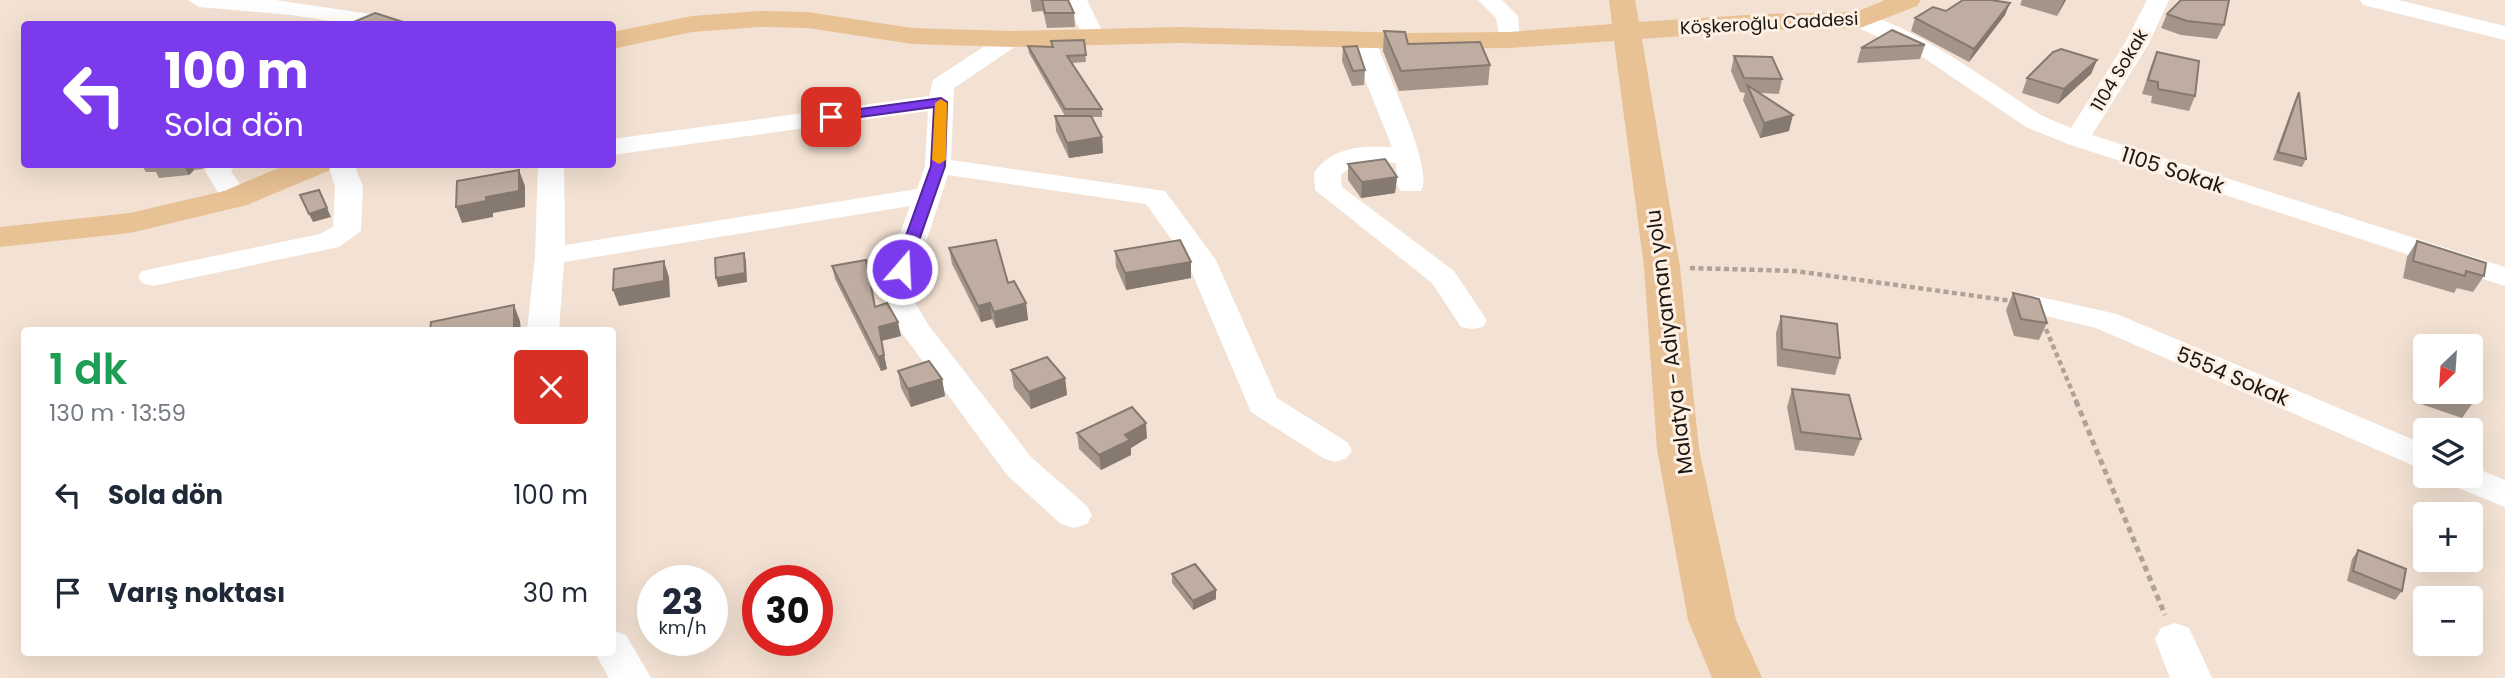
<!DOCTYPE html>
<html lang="tr">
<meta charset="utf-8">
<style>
:root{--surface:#fff;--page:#f2f2f3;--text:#1f2937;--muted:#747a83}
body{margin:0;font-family:Poppins,sans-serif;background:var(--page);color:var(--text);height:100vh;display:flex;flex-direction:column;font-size:26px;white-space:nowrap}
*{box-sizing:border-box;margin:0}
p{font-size:23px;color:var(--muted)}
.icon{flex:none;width:38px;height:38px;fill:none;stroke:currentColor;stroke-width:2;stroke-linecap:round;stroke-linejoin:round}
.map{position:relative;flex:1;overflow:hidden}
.drawer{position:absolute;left:21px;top:327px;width:595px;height:329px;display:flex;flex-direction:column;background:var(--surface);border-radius:7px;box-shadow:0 7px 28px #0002}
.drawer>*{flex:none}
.top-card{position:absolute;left:21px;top:21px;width:595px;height:147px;border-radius:7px;box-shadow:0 7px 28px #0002;background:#7c3aed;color:#fff;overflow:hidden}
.needle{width:46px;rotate:205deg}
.buttons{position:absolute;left:2413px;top:334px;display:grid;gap:14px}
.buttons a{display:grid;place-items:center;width:70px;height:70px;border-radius:7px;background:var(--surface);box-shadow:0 7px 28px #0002;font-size:35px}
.speed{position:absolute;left:637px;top:565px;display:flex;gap:14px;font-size:35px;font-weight:700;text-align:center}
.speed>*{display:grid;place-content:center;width:91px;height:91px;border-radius:50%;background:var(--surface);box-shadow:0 7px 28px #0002;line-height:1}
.speed small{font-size:18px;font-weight:400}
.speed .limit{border:10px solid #d22;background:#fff;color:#111}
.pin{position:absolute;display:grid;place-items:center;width:60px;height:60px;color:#fff;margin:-30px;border-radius:14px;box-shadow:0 4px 10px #0006}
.me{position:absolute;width:77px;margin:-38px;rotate:19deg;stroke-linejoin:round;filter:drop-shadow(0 0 5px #0008)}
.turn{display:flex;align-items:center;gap:24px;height:147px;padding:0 28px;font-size:32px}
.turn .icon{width:91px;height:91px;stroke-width:2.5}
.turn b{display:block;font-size:49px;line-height:60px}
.round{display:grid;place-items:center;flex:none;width:74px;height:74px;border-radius:7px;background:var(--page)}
.head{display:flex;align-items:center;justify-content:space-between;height:119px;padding:0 28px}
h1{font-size:42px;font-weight:600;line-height:52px;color:#1e9e55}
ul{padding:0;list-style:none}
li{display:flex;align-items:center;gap:21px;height:98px;padding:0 28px}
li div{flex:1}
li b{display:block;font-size:26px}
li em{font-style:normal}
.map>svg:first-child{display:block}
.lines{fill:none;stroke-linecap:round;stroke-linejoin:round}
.path-far1{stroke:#b0a296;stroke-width:4.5;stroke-dasharray:5 3.5;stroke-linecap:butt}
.path{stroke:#b0a296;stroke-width:5;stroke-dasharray:6 4.5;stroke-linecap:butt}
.minor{fill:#fff;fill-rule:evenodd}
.major{fill:#e8c194;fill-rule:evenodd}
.wall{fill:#a3958a}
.shaded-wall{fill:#857970}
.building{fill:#beada0;stroke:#857970;stroke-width:2}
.route{fill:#7c3aed;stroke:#51269a;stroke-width:2}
.slow{fill:#f59e0b}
.labels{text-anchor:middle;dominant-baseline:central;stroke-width:6;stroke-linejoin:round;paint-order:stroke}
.far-street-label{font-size:18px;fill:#1c1711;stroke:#fef0e4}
.street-label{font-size:21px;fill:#1c1711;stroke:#fef0e4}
</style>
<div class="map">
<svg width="2505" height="678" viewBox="0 0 2505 678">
<rect width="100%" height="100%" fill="#f3e2d3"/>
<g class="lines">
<path class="path-far1" d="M1690 268 1795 271 2012 301
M2046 329 2077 403"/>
<path class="path" d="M2076 401 2165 615"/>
<path class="minor" d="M188 0H275L391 17 402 24H352L291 15 199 7Z
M1065 0H1087L1106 39 1103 44H1087Z
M1478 0H1502L1518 16 1520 40 1517 45H1501L1496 18Z
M2147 0H2169L2148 45 2092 135 2505 267V286L2068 144 2026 127 1924 58 1852 25 1849 20 1852 15C1888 6 2006 94 2041 115 2051 120 2062 124 2071 128L2124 45Z
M2360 0H2398L2505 26V40L2363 5Z
M1011 32 1019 34 1022 39 1019 44 954 88 951 160 1165 191 1216 260 1277 398 1347 442 1352 450 1347 458 1335 462 1323 458 1251 412 1187 261 1146 204 948 175 917 269 913 299 929 326 1031 457 1087 506 1092 515 1087 524 1074 528 1061 524 1007 475 899 329 883 299 887 269 910 206 564 262 559 331H527L535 256 538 164H564L565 245 917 189 925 166 928 111 612 155V139L929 96 933 80 1003 34Z
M1365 33 1376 40C1385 70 1435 169 1421 191H1401L1397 185 1396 163C1375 162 1357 160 1341 175L1342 187 1454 271 1487 320 1483 327 1472 329 1461 327 1432 283 1315 190 1314 173C1331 147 1364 145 1392 147L1360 67 1354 40Z
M208 164H235L231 171 249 198 245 204H225L205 171Z
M328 164H354L363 187 361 231 339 247 153 286 142 283 138 277 142 271 320 234 333 227 335 187Z
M2036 296 2117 314 2426 445V471L2096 328 2025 311 2021 305 2025 299Z
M2471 466 2505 480V507L2451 485 2446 476H2471Z
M2175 623 2189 628 2212 678H2170L2155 639 2161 628Z
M612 630 626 635 651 678H609L595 653H612Z"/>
<path class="major" d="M1609 0H1635L1639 22 1762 14 1856 12 1885 0H1921L1917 6 1860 28 1762 30 1642 39 1680 267 1699 449 1736 620 1762 678H1712L1688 620 1657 449 1644 267 1614 41 1509 48 1410 49 1178 43 1011 47 912 44 808 28 759 27 692 32 612 49V32L692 16 759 11 808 12 912 28 1011 31 1178 27 1410 33 1509 32 1612 24Z
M288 164H333L328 171 247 205 130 233 0 247V227L130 213 224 191Z"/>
</g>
<path class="wall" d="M1030 0H1068L1074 13 1075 27 1047 28 1043 11 1032 12Z
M2022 0H2066L2057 16 2020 5Z
M1946 11 2005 15 1969 62 1911 31 1915 18Z
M2167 14 2224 25 2217 39 2181 35 2161 28Z
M1384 31 1408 44 1490 65 1488 85 1399 91 1383 51Z
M1084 40 1086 62 1072 63 1102 109V117H1091L1102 137 1103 153 1069 158 1056 131 1055 116H1065L1029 53 1028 46 1052 47 1051 41Z
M1925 45 1920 59 1857 63 1861 48Z
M1343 47 1365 70 1364 85 1352 86 1342 61Z
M2157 52 2195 96 2189 111 2151 103 2152 96 2142 94 2151 66Z
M1734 56 1782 79 1779 94 1760 93 1789 131 1760 138 1743 100 1745 93 1740 92 1731 71Z
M2097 60 2091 74 2058 104 2022 93 2027 78Z
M2299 92 2306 159 2302 167 2273 160 2295 100Z
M141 164H206L203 169 194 170 189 175 159 178 156 172H146Z
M1348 164 1397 177 1395 193 1361 198 1348 180Z
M2417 241 2484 276 2473 292 2457 288 2454 293 2403 278 2407 257Z
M949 248 1008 283 1026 303 1028 320 996 328 992 319 981 322 952 264Z
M1115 251 1191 262V278L1126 290 1116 267Z
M832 266 875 307 901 336 881 341 887 369 881 371 835 279Z
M2013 293 2047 323 2039 340 2014 336 2006 310Z
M1781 316 1840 358 1835 375 1777 366 1776 333Z
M1011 370 1065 378 1067 395 1031 409 1014 388Z
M898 371 942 379 945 396 911 407 901 388Z
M2426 382V392H2471L2474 401 2462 418 2418 403Z
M1792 389 1861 439 1854 456 1795 450 1787 407Z
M1077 433 1147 438 1131 448V455L1101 470 1079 449Z
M2358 550 2402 591 2395 600 2347 581 2352 559Z
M1172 574 1216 599 1193 610 1172 583Z"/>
<path class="shaded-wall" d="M2064 0H2066L2057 16 2063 2Z
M2010 3 2005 15 1969 62 1974 49Z
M2097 60 2091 74 2058 104 2064 89Z
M1793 115 1789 131 1760 138 1764 123Z
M1102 137 1103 153 1069 158 1067 143Z
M183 164H191L194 170 189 175Z
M519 170 525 186V207L493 213V217L462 223 456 207Z
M1397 177 1395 193 1361 198 1362 182Z
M319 190 331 217 313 222 309 214Z
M744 253 746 261 747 282 718 287 716 278Z
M664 261 669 277 670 297 619 306 613 290Z
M1191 262V278L1126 290 1125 273Z
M990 303 992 319 981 322 978 306Z
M1026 303 1028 320 996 328 994 312Z
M514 305 520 321 521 331H514Z
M898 322 901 336 881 341 887 369 881 371 878 357 879 327Z
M1065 378 1067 395 1031 409 1029 392Z
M942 379 945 396 911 407 908 389Z
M1146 423 1147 438 1131 448V455L1101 470 1099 455 1125 435Z
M1216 590V599L1193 610V601Z"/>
<path class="building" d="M1042 0H1068L1074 13H1045Z
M1963 0H1991L2010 3 1974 49 1915 18 1933 7 1946 11Z
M2181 0H2229L2224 25 2187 21 2167 14Z
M375 13 406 23 402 24H349Z
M1892 30 1925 45 1861 48Z
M1384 31 1405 32 1408 44 1480 42 1490 65 1401 71Z
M1084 40 1086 55 1067 56 1102 109H1065L1028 46 1053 47 1051 41Z
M1357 46 1365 70 1353 71 1343 47Z
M2061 49 2097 60 2064 89 2027 78 2053 52Z
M2157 52 2199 61 2195 96 2158 89V82L2148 80Z
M1734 56 1772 57 1782 79 1744 78Z
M1747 85 1793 115 1764 123Z
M2299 92 2306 159 2278 152Z
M1055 116H1091L1102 137 1067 143Z
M1385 159 1397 177 1362 182 1348 164Z
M519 170V191L486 197V201L456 207 457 181Z
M319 190 327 208 309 214 300 195Z
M996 240 1008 283 1014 281 1026 303 994 312 990 303 978 306 949 248Z
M1180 240 1191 262 1125 273 1115 251Z
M2417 241 2486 263 2484 276 2466 271 2465 276 2413 261Z
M744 253 745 273 716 278 715 258Z
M866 260 875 307 887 303 898 322 879 327 884 355 878 357 832 266Z
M664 261V281L613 290 614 269Z
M2013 293 2039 299 2047 323 2021 319Z
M514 305V331H430L431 322Z
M1781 316 1837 324 1840 358 1782 349Z
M1047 357 1065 378 1029 392 1011 370Z
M929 361 942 379 908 389 898 371Z
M2471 378 2480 381 2474 401 2449 392H2471Z
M1792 389 1849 395 1861 439 1801 432Z
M1132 407 1146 423 1125 435 1130 440 1099 455 1077 433Z
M2358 550 2406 569 2402 591 2353 571Z
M1195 564 1216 590 1193 601 1172 574Z"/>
<path class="route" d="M941 98 947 102 945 166 909 269 902 273 894 269 931 166 934 107 831 121 825 117 831 113Z"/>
<path class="slow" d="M941 99 947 103 946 160 939 164 932 160 935 103Z"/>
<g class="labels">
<g class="far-street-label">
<text transform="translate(1769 23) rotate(-3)">Köşkeroğlu Caddesi</text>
<text transform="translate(2119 70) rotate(-59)">1104 Sokak</text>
</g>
<g class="street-label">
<text transform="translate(2173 170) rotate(18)">1105 Sokak</text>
<text transform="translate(1669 342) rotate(-97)">Malatya - Adıyaman yolu</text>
<text transform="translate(2233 376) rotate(23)">5554 Sokak</text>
</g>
</g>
</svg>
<div class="buttons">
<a><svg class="needle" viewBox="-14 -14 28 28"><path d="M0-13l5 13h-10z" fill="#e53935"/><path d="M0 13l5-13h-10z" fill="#747a83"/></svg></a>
<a><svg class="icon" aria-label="layers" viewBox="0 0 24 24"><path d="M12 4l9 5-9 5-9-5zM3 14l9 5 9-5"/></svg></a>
<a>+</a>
<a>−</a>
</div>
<div class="speed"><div>23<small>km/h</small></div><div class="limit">30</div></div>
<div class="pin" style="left:831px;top:117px;background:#d93025"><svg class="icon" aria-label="arrive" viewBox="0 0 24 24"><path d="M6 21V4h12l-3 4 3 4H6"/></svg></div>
<svg class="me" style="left:902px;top:269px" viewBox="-20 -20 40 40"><circle r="17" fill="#7c3aed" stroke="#fff" stroke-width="3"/><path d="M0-11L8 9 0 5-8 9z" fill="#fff"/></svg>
<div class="top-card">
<div class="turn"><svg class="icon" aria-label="left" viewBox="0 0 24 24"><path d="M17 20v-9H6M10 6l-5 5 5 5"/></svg><div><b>100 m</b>Sola dön</div></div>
</div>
<section class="drawer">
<div class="head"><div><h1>1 dk</h1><p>130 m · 13:59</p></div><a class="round" style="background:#d93025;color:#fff"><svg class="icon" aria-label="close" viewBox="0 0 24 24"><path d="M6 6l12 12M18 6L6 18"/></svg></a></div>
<ul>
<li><svg class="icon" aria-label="left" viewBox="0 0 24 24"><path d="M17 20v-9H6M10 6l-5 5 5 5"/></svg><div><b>Sola dön</b></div><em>100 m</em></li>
<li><svg class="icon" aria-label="arrive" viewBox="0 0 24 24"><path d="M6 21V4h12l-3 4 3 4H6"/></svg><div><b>Varış noktası</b></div><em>30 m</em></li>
</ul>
</section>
</div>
